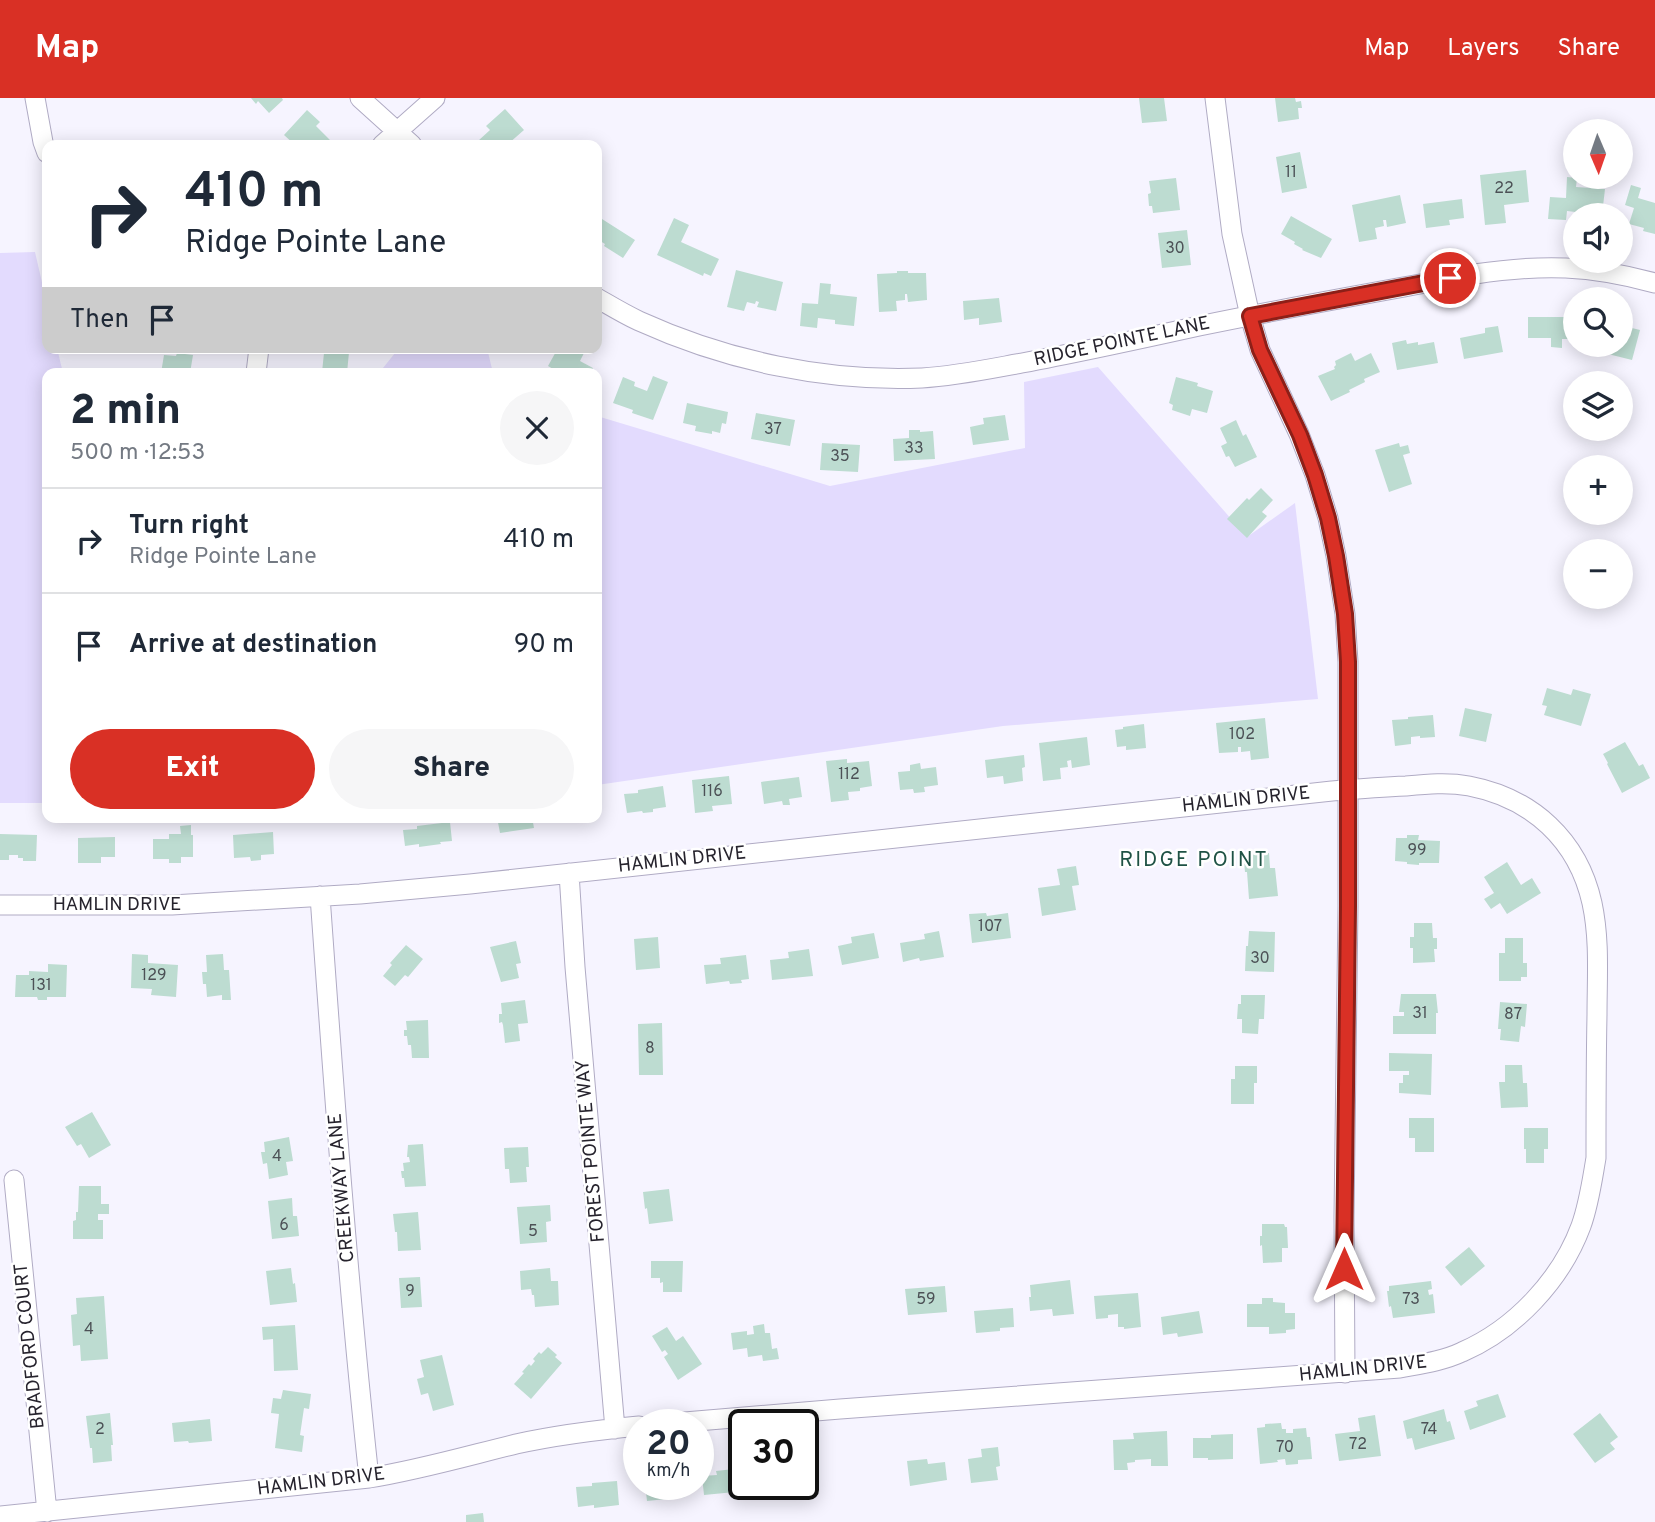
<!DOCTYPE html>
<meta charset="utf-8">
<style>
:root{--surface:#fff;--page:#f6f6f7;--text:#1f2937;--muted:#747a83;--line:#e0e1e3;--accent:#d93025}
body{margin:0;font-family:Overpass,sans-serif;background:var(--page);color:var(--text);height:100vh;display:flex;flex-direction:column;font-size:26px;white-space:nowrap}
*{box-sizing:border-box;margin:0}
p{font-size:23px;color:var(--muted)}
.icon{flex:none;width:38px;height:38px;fill:none;stroke:currentColor;stroke-width:2;stroke-linecap:round;stroke-linejoin:round}
.map{position:relative;flex:1;overflow:hidden}
.sheet{position:absolute;left:42px;top:270px;width:560px;height:455px;display:flex;flex-direction:column;background:var(--surface);border-radius:14px;box-shadow:0 4px 18px #0003}
.sheet>*{flex:none}
.guide{position:absolute;left:42px;top:42px;width:560px;height:214px;border-radius:14px;box-shadow:0 4px 18px #0003;background:#fff;color:var(--text);overflow:hidden}
.needle{width:46px;rotate:178deg}
.buttons{position:absolute;left:1563px;top:21px;display:grid;gap:14px}
.buttons a{display:grid;place-items:center;width:70px;height:70px;border-radius:50%;background:var(--surface);box-shadow:0 4px 18px #0003;font-size:35px}
.speed{position:absolute;left:623px;top:1311px;display:flex;gap:14px;font-size:35px;font-weight:700;text-align:center}
.speed>*{display:grid;place-content:center;width:91px;height:91px;border-radius:50%;background:var(--surface);box-shadow:0 4px 18px #0003;line-height:1}
.speed small{font-size:18px;font-weight:400}
.speed .limit{border:4px solid #111;border-radius:10px;background:#fff;color:#111}
.pin{position:absolute;display:grid;place-items:center;width:60px;height:60px;color:#fff;margin:-30px;border:4px solid #fff;border-radius:50%;box-shadow:0 2px 7px #0007}
.me{position:absolute;width:77px;margin:-38px;rotate:0deg;stroke-linejoin:round;filter:drop-shadow(0 0 5px #0008)}
.turn{display:flex;align-items:center;gap:24px;height:147px;padding:0 28px;font-size:32px}
.turn .icon{width:91px;height:91px;stroke-width:2.5}
.turn b{display:block;font-size:49px;line-height:60px}
.then{display:flex;align-items:center;height:66px;padding:0 28px;background:#0003;gap:14px;font-size:26px}
.round{display:grid;place-items:center;flex:none;width:74px;height:74px;border-radius:37px;background:var(--page)}
.summary{display:flex;align-items:center;justify-content:space-between;height:119px;padding:0 28px}
h1{font-size:42px;font-weight:800;line-height:52px}
.action{display:flex;gap:14px;margin-top:auto;padding:14px 28px}
.action a{flex:1;height:80px;border-radius:42px;background:var(--accent);color:#fff;font-size:28px;font-weight:800;line-height:80px;text-align:center}
.action a+a{background:var(--page);color:var(--text)}
ul{padding:0;list-style:none}
li{display:flex;align-items:center;gap:21px;height:105px;padding:0 28px;border-top:2px solid var(--line)}
li div{flex:1}
li b{display:block;font-size:26px}
li em{font-style:normal}
header{display:flex;align-items:center;gap:42px;box-sizing:border-box;height:98px;padding:0 35px;background:var(--accent);color:#fff}
header strong{font-size:33px}
nav{display:flex;gap:38px;margin-inline-start:auto;font-size:24px}
.map>svg:first-child{display:block}
.green{fill:#e3dbfe}
.building{fill:#bddcd1}
.lines{fill:none;stroke-linecap:round;stroke-linejoin:round}
.street-casing{stroke:#b0abc4;stroke-width:21}
.street{stroke:#fff;stroke-width:19}
.route-casing{stroke:#8d1f18;stroke-width:18}
.route{stroke:#d93025;stroke-width:12}
.labels{text-anchor:middle;dominant-baseline:central;stroke-width:5;stroke-linejoin:round;paint-order:stroke}
.number-label{font-size:16px;fill:#4c5156}
.street-label{font-size:19px;fill:#26232d;stroke:#fff}
.neighbourhood-label{font-size:21px;letter-spacing:2px;fill:#1f5245;stroke:#fff}
</style>
<header>
<strong>Map</strong>
<nav><a>Map</a><a>Layers</a><a>Share</a></nav>
</header>
<div class="map">
<svg width="1655" height="1424" viewBox="0 0 1655 1424">
<rect width="100%" height="100%" fill="#f6f4ff"/>
<path class="green" d="M35 154 47 206V250H57L63 275H47V705H0V155Z
M396 250H487L493 275H379L395 255Z
M1098 269 1247 439 1295 405 1318 601 1003 628 597 687V318L830 388 1025 350 1024 284Z"/>
<path class="building" d="M251 0H282L283 2 269 15 258 3 256 6Z
M1139 0H1164L1167 23 1142 25Z
M1275 0H1295L1296 4 1301 3 1302 10H1298L1299 21 1278 24Z
M505 11 524 32 507 47 502 46 500 47H482L478 43 490 32 486 28Z
M307 12 320 24 316 28 331 43 327 47H295L284 37Z
M1300 54 1307 90 1282 95 1276 59Z
M1526 72 1529 104 1504 107 1506 125 1485 127 1480 77Z
M1567 79 1577 80 1576 89 1605 91 1602 117H1583L1584 115 1567 113 1566 122 1548 121 1550 99 1566 100Z
M1176 80 1180 112 1153 115 1152 108H1149L1148 96 1151 95 1149 83Z
M1631 87 1641 90 1638 100 1655 105V136L1643 133 1644 130 1629 126 1634 110 1625 107Z
M1400 97 1406 125 1387 129 1386 122H1383L1384 128 1375 130 1377 141 1359 144 1352 107Z
M1462 101 1464 120 1449 122 1450 127 1426 130 1423 106Z
M1291 118 1332 141 1321 160 1302 152 1303 151 1294 146 1295 144 1281 136Z
M674 120 689 127 681 144 719 161 711 178 704 175 703 178 657 157Z
M602 121 635 142 623 160 604 148 605 146 597 141V129Z
M1187 132 1191 167 1162 170 1158 135Z
M736 172 783 184 776 213 757 209 759 204 756 203 755 206 747 204 744 213 727 209Z
M897 173H908V175H926L927 202 908 204 907 196H905V202L896 203 897 213 879 214 877 176 897 175Z
M820 185 831 186 830 196 857 199 854 228 835 226V222L818 220 817 230 800 228 802 205 818 206Z
M999 200 1002 224 979 227V220L964 222 963 203Z
M1528 219H1564V222H1575V241H1562V250L1551 249V240H1528Z
M1498 228 1503 254 1464 261 1460 240 1485 235V230Z
M1624 228 1640 232 1632 262 1600 254 1601 252 1598 251 1599 247H1620V232L1622 233Z
M1406 242 1407 246 1418 244V247L1434 244 1438 265 1397 272 1392 245Z
M321 250H352L351 254H349L347 275 322 274 324 255H321Z
M558 250H575L584 255 580 263 593 270 591 275H560L548 268Z
M177 255 193 257 190 275H161L164 257 176 258Z
M1351 255 1355 263 1371 255 1380 274 1364 281 1365 284 1349 292 1350 294 1331 303 1318 278 1335 271 1334 269 1336 267 1335 263Z
M653 278 668 284 653 322 632 315 633 312 613 305 623 279 635 284 634 288 647 293Z
M1176 279 1198 285 1197 288 1213 293 1207 315 1192 311 1190 318 1172 312 1173 307 1169 305Z
M687 305 728 314 726 326 722 325 720 335 712 333V336L695 333 696 328 683 325Z
M756 315 795 322 790 348 751 341Z
M1005 317 1009 342 973 347 970 329 984 326 983 320Z
M1236 322 1243 338 1246 336 1257 359 1235 369 1229 358 1226 359 1221 348 1227 345 1220 330Z
M909 332H920V334L933 333 935 361 894 363 893 341 909 340Z
M822 345 860 347 858 374 820 372Z
M1399 345 1400 349 1408 347 1410 355 1403 357 1412 386 1389 394 1375 352Z
M1261 390 1273 402 1262 414 1267 418 1247 440 1227 421 1247 400 1249 402Z
M1547 590 1571 597 1573 591 1591 596 1581 628 1544 617 1547 608 1542 607Z
M1465 610 1492 616 1486 644 1459 638Z
M1433 617 1435 639 1420 640V638L1411 639V646L1395 648 1392 622 1408 621V619Z
M1265 620 1269 660 1251 662 1250 653 1241 654V649H1238V654L1219 655 1216 625Z
M1144 626 1146 650 1126 652V648L1117 649 1115 632 1123 631V629Z
M1087 639 1090 667 1072 670 1071 662 1067 663 1068 669 1060 670 1061 681 1043 683 1039 645Z
M1625 644 1639 668 1643 666 1650 680 1622 695 1607 666 1608 665 1603 656Z
M1024 657 1025 669 1022 670 1023 683 1004 686 1003 678 987 680 985 662Z
M847 661V665L869 663 872 688 860 690V693L848 694 849 702 831 704 826 663Z
M920 665 921 671 936 669 938 687 924 689 925 694 914 695 913 691 900 692 898 674 910 673V667Z
M729 678 732 706 712 708 713 713 695 715 692 682Z
M799 679 802 699 789 701 790 707H783L782 703 764 706 761 684Z
M663 688 666 709 653 711V714L643 715 642 713 627 715 624 696 638 695V692Z
M497 719H532L534 730 500 735Z
M553 719H594V721L554 725Z
M450 724 452 743 440 744 441 746 419 749V746L405 748 403 732 417 731V728Z
M191 727V737H193V759H181V765H169V761H153V741H169V736H181L180 728Z
M273 734 274 756 261 757V762L251 763 250 759 234 760 233 737Z
M0 736 37 737 36 763H23V760H18V757H9V762H0Z
M1407 737H1419L1418 742 1440 743 1439 765H1419V767L1407 766V764L1395 763 1396 740H1407Z
M115 739V759H101V765H78V740Z
M1269 755 1270 770H1275L1278 798 1249 801 1247 774H1245L1244 763H1248V757Z
M1507 764 1521 787 1532 780 1541 795 1507 816 1500 805 1491 811 1484 801 1494 795 1484 779Z
M1076 768 1079 787 1072 788 1076 812 1042 818 1038 790 1060 787 1057 771Z
M986 815 987 818 1008 815 1011 840 972 845 969 816Z
M1414 825H1432L1433 840H1437V851H1434L1435 864 1413 865V850H1410V839H1414Z
M939 833 944 859 920 863 919 860 903 864 900 845 925 841 924 836Z
M1249 833 1275 834 1274 874 1245 873 1246 848H1248Z
M874 835 879 860 842 867 838 848 852 845 851 839Z
M658 839 660 870 636 872 634 841Z
M1505 840H1523V865H1527V879H1521V883H1499V855H1505Z
M516 843 521 865 516 866 519 880 501 884 490 849Z
M406 847 423 861 408 879 405 877 395 888 383 878 392 867 390 865Z
M809 851 813 878 772 882 770 862 789 860 788 854Z
M132 856 148 857V865L178 867 176 899 151 897 152 891 131 890Z
M223 856 224 872H229L231 902H222V897L207 899 206 886H203L202 874H207L206 857Z
M746 857 749 881 741 882 742 885 730 886 729 883 706 886 704 867 721 866 720 860Z
M48 866 67 867 66 899H47V902H38L37 899H15L16 877H29V873L48 874Z
M1401 896H1436L1438 915H1436V936H1393V918H1404V914H1399Z
M1241 897H1265L1264 921H1259L1258 936 1242 935V921H1237L1238 906H1241Z
M525 902 528 925 518 926 520 943 505 945 503 927 502 924 499 925V916H502L501 905Z
M1500 904 1527 906 1525 929 1521 928 1519 944 1500 942 1501 931H1498Z
M428 922 429 960H412L411 947H408L407 938H404V932H407L406 923Z
M662 925 663 977H639L638 926Z
M1389 955 1432 956 1431 997 1399 995V985H1403V977H1409V973H1389Z
M1505 967H1522L1523 985H1527L1528 1009 1501 1010 1499 984H1505Z
M1235 968H1257V985H1254V1006H1231V981H1235Z
M92 1014 111 1047 89 1060 81 1046 77 1048 65 1029Z
M1409 1020H1434V1054H1415V1040H1409Z
M1524 1030H1548V1051H1544V1065H1526V1051H1524Z
M289 1039 293 1063 286 1064 288 1077 269 1081 267 1065 263 1066 261 1054H265L264 1044Z
M423 1046 426 1088 405 1089 404 1080H402L401 1073H404L403 1065 410 1064 409 1059H407L408 1047Z
M528 1049 529 1069H526L527 1084 510 1085 509 1071H505L504 1050Z
M79 1088H101V1106H109V1116H98V1122H103V1141H73V1123L76 1122V1114H78Z
M669 1091 673 1123 649 1126 647 1110 645 1111 643 1094Z
M292 1100 293 1118H297L299 1138 272 1141 268 1103Z
M550 1107 551 1123 546 1124 547 1144 520 1146 517 1109Z
M418 1114 421 1152 398 1153 397 1134H395L393 1116Z
M1262 1126H1284L1285 1129H1287L1288 1150H1282V1164L1263 1165 1262 1147 1260 1148V1138H1262Z
M1469 1149 1485 1168 1461 1188 1445 1169Z
M651 1163H683L682 1194H663V1184L660 1185V1180H651Z
M291 1170 293 1186 295 1185 297 1204 270 1207 266 1173Z
M550 1170 551 1183H558L559 1207 535 1209 534 1197H532L531 1191 521 1192 520 1173Z
M420 1179 422 1209 401 1210 399 1180Z
M1070 1182 1074 1216 1053 1218 1052 1211 1030 1213 1029 1199H1031L1030 1187Z
M1431 1183 1432 1191 1428 1192 1429 1197 1433 1196 1435 1215 1393 1220 1391 1208 1389 1209 1387 1193H1389V1188Z
M945 1188 947 1214 908 1217 905 1191Z
M1138 1195 1141 1229 1124 1231V1229H1118V1216L1108 1217V1220L1096 1221 1094 1198Z
M104 1198 108 1261 81 1263 80 1247 73 1248 71 1217 77 1216 76 1200Z
M1262 1200H1273V1204L1285 1205V1215H1295V1231L1286 1232V1235L1269 1236V1229H1247V1206H1262Z
M1013 1210 1014 1229 1000 1230V1233L976 1235 974 1213Z
M1199 1213 1203 1235 1178 1239 1177 1235 1163 1237 1161 1219Z
M764 1226 765 1235H770L772 1251 777 1250 779 1261 763 1263 762 1257 748 1259 747 1250 733 1252 731 1235 747 1233V1237L754 1236 753 1228Z
M295 1227 298 1272 274 1273 273 1241 263 1242 262 1229Z
M667 1229 676 1243 683 1238 702 1266 678 1282 664 1259 668 1256 665 1252 662 1254 652 1238Z
M548 1249 557 1257 555 1259 562 1265 531 1301 514 1286 524 1275 522 1274 529 1266 531 1268 535 1263 533 1261 539 1254 541 1256Z
M442 1257 454 1307 433 1313 428 1295 421 1297 417 1281 424 1279 420 1262Z
M283 1292 311 1296 309 1311 304 1310 300 1337 304 1338 302 1354 275 1350 279 1316 271 1315 273 1300 281 1301Z
M1498 1296 1506 1319 1470 1332 1464 1313 1478 1308 1476 1303Z
M1444 1311 1447 1324 1450 1323 1455 1341 1415 1352 1412 1340 1407 1341 1403 1323Z
M110 1315 113 1347H111L112 1363 93 1365 92 1350H90L86 1318Z
M1600 1315 1618 1339 1610 1345 1615 1351 1595 1365 1573 1336Z
M1375 1317 1381 1358 1339 1363 1335 1336 1360 1333 1358 1320Z
M210 1321 212 1343 189 1345 188 1343 174 1344 172 1325Z
M1281 1325 1282 1331H1286V1335H1293V1331L1306 1330 1307 1339H1310L1312 1361 1298 1362V1366L1286 1367 1285 1361 1277 1362 1278 1364 1260 1366 1257 1330 1265 1329V1326Z
M1167 1333 1168 1368H1151V1361L1135 1362V1364L1127 1365 1128 1372H1114L1113 1342 1134 1341 1133 1335Z
M1233 1336V1361L1208 1362V1360H1193V1340H1211V1337Z
M998 1349 1000 1368 996 1369 998 1382 971 1385 968 1361 982 1359 981 1351Z
M927 1361 928 1366 945 1364 947 1382 910 1388 907 1363Z
M734 1371V1376L744 1375 745 1393 704 1397 702 1378 717 1377 716 1373Z
M803 1377H805L807 1390 770 1394V1386H803Z
M617 1383 619 1407 594 1410V1407L578 1409 576 1389 592 1388V1385Z
M645 1386H683L685 1399 647 1403Z
M483 1415 484 1424H466V1417Z"/>
<g class="lines">
<defs>
<path id="street" d="M35 0 43 44 47 55
M360 0 412 47
M1215 0 1232 136 1250 218 1260 252 1299 336 1315 377 1328 420 1336 458 1345 516 1348 564V808L1344 1119 1345 1275
M382 47 435 0
M597 200C611 208 624 216 639 223 727 263 826 284 922 280 956 278 989 271 1022 265 1081 254 1140 241 1199 228 1290 209 1383 193 1475 176 1543 166 1589 167 1655 185
M256 275 259 250
M569 775 575 869 615 1331
M320 798C334 993 348 1187 369 1380
M0 807H172L360 796 470 786 1332 693C1356 691 1381 689 1406 688 1427 686 1448 684 1469 688 1532 700 1578 742 1592 805 1600 842 1597 880 1597 917 1596 964 1596 1012 1596 1060 1592 1083 1589 1106 1581 1128 1561 1182 1515 1231 1462 1254 1443 1263 1421 1266 1400 1270L840 1311 661 1326
M14 1082 47 1414
M0 1418 369 1380C419 1372 467 1358 516 1346 557 1337 597 1332 639 1328"/>
</defs>
<use href="#street" class="street-casing"/>
<use href="#street" class="street"/>
</g>
<g class="lines">
<defs>
<path id="route" d="M1344 1171 1348 808V564L1345 516 1336 458 1328 420 1315 377 1300 337 1260 252 1250 218 1450 180"/>
</defs>
<use href="#route" class="route-casing"/>
<use href="#route" class="route"/>
</g>
<g class="labels">
<g class="number-label">
<text x="1291" y="75">11</text>
<text x="1504" y="91">22</text>
<text x="1175" y="151">30</text>
<text x="773" y="332">37</text>
<text x="914" y="351">33</text>
<text x="840" y="359">35</text>
<text x="1242" y="637">102</text>
<text x="849" y="677">112</text>
<text x="712" y="694">116</text>
<text x="1417" y="753">99</text>
<text x="990" y="829">107</text>
<text x="1260" y="861">30</text>
<text x="154" y="878">129</text>
<text x="41" y="888">131</text>
<text x="1420" y="916">31</text>
<text x="1513" y="917">87</text>
<text x="650" y="951">8</text>
<text x="277" y="1059">4</text>
<text x="284" y="1128">6</text>
<text x="533" y="1134">5</text>
<text x="410" y="1194">9</text>
<text x="926" y="1202">59</text>
<text x="1411" y="1202">73</text>
<text x="89" y="1232">4</text>
<text x="100" y="1332">2</text>
<text x="1429" y="1332">74</text>
<text x="1358" y="1347">72</text>
<text x="1285" y="1350">70</text>
</g>
<g class="street-label">
<text transform="translate(1122 244) rotate(-12)">RIDGE POINTE LANE</text>
<text transform="translate(1246 702) rotate(-6)">HAMLIN DRIVE</text>
<text transform="translate(682 762) rotate(-6)">HAMLIN DRIVE</text>
<text x="117" y="807">HAMLIN DRIVE</text>
<text transform="translate(591 1053) rotate(-95)">FOREST POINTE WAY</text>
<text transform="translate(342 1090) rotate(-95)">CREEKWAY LANE</text>
<text transform="translate(30 1248) rotate(-96)">BRADFORD COURT</text>
<text transform="translate(1363 1271) rotate(-6)">HAMLIN DRIVE</text>
<text transform="translate(321 1384) rotate(-7)">HAMLIN DRIVE</text>
</g>
<g class="neighbourhood-label">
<text x="1194" y="762">RIDGE POINT</text>
</g>
</g>
</svg>
<div class="buttons">
<a><svg class="needle" viewBox="-14 -14 28 28"><path d="M0-13l5 13h-10z" fill="#e53935"/><path d="M0 13l5-13h-10z" fill="#747a83"/></svg></a>
<a><svg class="icon" aria-label="sound" viewBox="0 0 24 24"><path d="M4 9h4l5-4v14l-5-4H4zM17 9q2 3 0 6"/></svg></a>
<a><svg class="icon" aria-label="search" viewBox="0 0 24 24"><circle cx="10" cy="10" r="6"/><path d="M15 15l6 6"/></svg></a>
<a><svg class="icon" aria-label="layers" viewBox="0 0 24 24"><path d="M12 4l9 5-9 5-9-5zM3 14l9 5 9-5"/></svg></a>
<a>+</a>
<a>−</a>
</div>
<div class="speed"><div>20<small>km/h</small></div><div class="limit">30</div></div>
<div class="pin" style="left:1450px;top:180px;background:#d93025"><svg class="icon" aria-label="arrive" viewBox="0 0 24 24"><path d="M6 21V4h12l-3 4 3 4H6"/></svg></div>
<svg class="me" style="left:1344px;top:1171px" viewBox="-20 -20 40 40"><path d="M0-17L14 15 0 8-14 15z" fill="#d93025" stroke="#fff" stroke-width="4"/></svg>
<div class="guide">
<div class="turn"><svg class="icon" aria-label="right" viewBox="0 0 24 24"><path d="M7 20v-9h11M14 6l5 5-5 5"/></svg><div><b>410 m</b>Ridge Pointe Lane</div></div>
<div class="then">Then<svg class="icon" aria-label="arrive" viewBox="0 0 24 24"><path d="M6 21V4h12l-3 4 3 4H6"/></svg></div>
</div>
<section class="sheet">
<div class="summary"><div><h1>2 min</h1><p>500 m · 12:53</p></div><a class="round"><svg class="icon" aria-label="close" viewBox="0 0 24 24"><path d="M6 6l12 12M18 6L6 18"/></svg></a></div>
<ul>
<li><svg class="icon" aria-label="right" viewBox="0 0 24 24"><path d="M7 20v-9h11M14 6l5 5-5 5"/></svg><div><b>Turn right</b><p>Ridge Pointe Lane</p></div><em>410 m</em></li>
<li><svg class="icon" aria-label="arrive" viewBox="0 0 24 24"><path d="M6 21V4h12l-3 4 3 4H6"/></svg><div><b>Arrive at destination</b></div><em>90 m</em></li>
</ul>
<div class="action"><a>Exit</a><a>Share</a></div>
</section>
</div>
